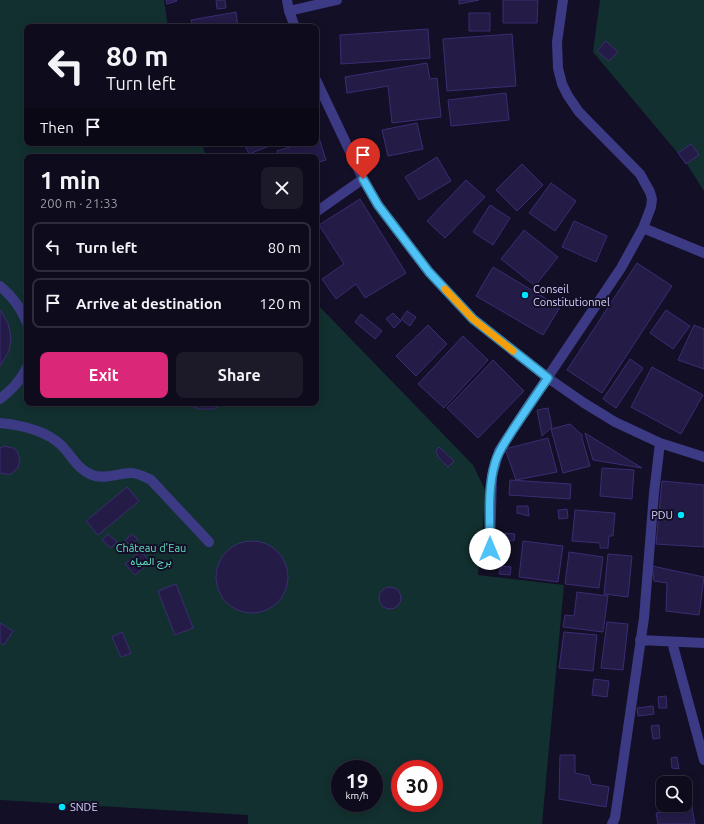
<!DOCTYPE html>
<meta charset="utf-8">
<style>
:root{--surface:#0e0b1c;--page:#1c1929;--text:#f1f3f6;--muted:#9b9ba3;--line:#2e2b3b;--accent:#db2777}
body{margin:0;font-family:Ubuntu,Vazirmatn,sans-serif;background:var(--page);color:var(--text);height:100vh;display:flex;flex-direction:column;font-size:15px;white-space:nowrap}
*{box-sizing:border-box;margin:0}
p{font-size:13px;color:var(--muted)}
.icon{flex:none;width:22px;height:22px;fill:none;stroke:currentColor;stroke-width:2;stroke-linecap:round;stroke-linejoin:round}
.map{position:relative;flex:1;overflow:hidden}
.panel{position:absolute;left:24px;top:154px;width:295px;height:252px;display:flex;flex-direction:column;background:var(--surface);border-radius:8px;box-shadow:0 2px 10px #0003,0 0 0 1px var(--line)}
.panel>*{flex:none}
.guide{position:absolute;left:24px;top:24px;width:295px;height:122px;border-radius:8px;box-shadow:0 2px 10px #0003,0 0 0 1px var(--line);background:#0e0b1c;color:var(--text);overflow:hidden}
.tools{position:absolute;left:656px;top:776px;display:grid;gap:8px}
.tools a{display:grid;place-items:center;width:36px;height:36px;border-radius:8px;background:var(--surface);box-shadow:0 2px 10px #0003,0 0 0 1px var(--line);font-size:20px}
.speed{position:absolute;left:331px;top:760px;display:flex;gap:8px;font-size:20px;font-weight:700;text-align:center}
.speed>*{display:grid;place-content:center;width:52px;height:52px;border-radius:50%;background:var(--surface);box-shadow:0 2px 10px #0003,0 0 0 1px var(--line);line-height:1}
.speed small{font-size:10px;font-weight:400}
.speed .limit{border:6px solid #d22;background:#fff;color:#111}
.pin{position:absolute;display:grid;place-items:center;width:34px;height:34px;color:#fff;margin:-41px -17px;border-radius:50% 50% 50% 0;rotate:-45deg;box-shadow:0 0 4px #0007}
.pin .icon{rotate:45deg}
.me{position:absolute;width:44px;margin:-22px;rotate:0deg;stroke-linejoin:round;filter:drop-shadow(0 0 3px #0008)}
.turn{display:flex;align-items:center;gap:14px;height:84px;padding:0 16px;font-size:18px}
.turn .icon{width:52px;height:52px;stroke-width:2.5}
.turn b{display:block;font-size:28px;line-height:34px}
.then{display:flex;align-items:center;height:38px;padding:0 16px;background:#0003;gap:8px;font-size:15px}
.round{display:grid;place-items:center;flex:none;width:42px;height:42px;border-radius:8px;background:var(--page)}
.head{display:flex;align-items:center;justify-content:space-between;height:68px;padding:0 16px}
h1{font-size:24px;font-weight:700;line-height:30px}
.button{display:flex;gap:8px;margin-top:auto;padding:8px 16px}
.button a{flex:1;height:46px;border-radius:8px;background:var(--accent);color:#fff;font-size:16px;font-weight:700;line-height:46px;text-align:center}
.button a+a{background:var(--page);color:var(--text)}
ul{padding:0;list-style:none}
li{display:flex;align-items:center;gap:12px;height:50px;margin:0 8px 6px;padding:0 8px;border:2px solid var(--line);border-radius:8px}
li div{flex:1}
li b{display:block;font-size:15px}
li em{font-style:normal}
.map>svg:first-child{display:block}
.green{fill:#12302f;fill-rule:evenodd}
.building{fill:#241b47;stroke:#3b2d73}
.lines{fill:none;stroke-linecap:round;stroke-linejoin:round}
.minor{stroke:#3d3a85;stroke-width:10}
.route-casing{stroke:#337fa1;stroke-width:10}
.route{stroke:#4fc3f7;stroke-width:7}
.slow{stroke:#f59e0b;stroke-width:7}
.poi-dot{fill:#00e5ff;stroke:#130f26;stroke-width:1.5}
.labels{text-anchor:middle;dominant-baseline:central;stroke-width:4;stroke-linejoin:round;paint-order:stroke}
.poi-label{font-size:11px;fill:#d9d4ff;stroke:#130f26;text-anchor:start}
.park-label{font-size:11px;fill:#5fe0c0;stroke:#130f26}
</style>
<div class="map">
<svg width="704" height="824" viewBox="0 0 704 824">
<rect width="100%" height="100%" fill="#130f26"/>
<path class="green" d="M0 0H164L168 27H27V143H201L207 157H27V403H316V303L473 465 486 492 478 575 564 585 542 824H248V815L0 800ZM340 769H374V803H340ZM400 769H434V803H400Z
M600 0H704V191L687 164 593 52Z"/>
<path class="building" d="M166 0H176L177 1 167 4Z
M216 0H225L226 8 217 9Z
M459 0H479L459 4Z
M503 0H538L537 23H503Z
M236 12 238 27H193L191 20Z
M469 13H490V31H469Z
M428 29 430 58 341 64 340 35Z
M512 34 516 86 447 91 443 39Z
M606 41 618 52 609 61 597 51Z
M427 63 430 79 437 78 441 117 392 123 388 86 347 93 345 77Z
M506 93 509 120 451 126 448 100Z
M417 123 423 149 388 156 382 130Z
M319 138 326 160 316 163V157H279L277 151 303 143H316V139Z
M244 143H277L249 154Z
M691 144 699 155 686 164 678 153Z
M437 157 451 181 419 200 405 177Z
M522 164 543 185 517 211 496 190Z
M466 180 485 197 445 238 427 221Z
M551 183 576 201 555 231 529 213Z
M360 199 406 273 365 298 356 284 336 299 322 279 344 264 319 225Z
M490 205 510 218 493 245 473 232Z
M574 221 607 236 596 262 562 247Z
M524 230 558 257 535 286 501 259Z
M637 263 672 286 602 393 567 370Z
M493 267 560 307 543 335 476 296Z
M0 310 8 323 11 338 9 351 0 366Z
M666 310 690 326 673 349 650 333Z
M407 311 416 317 410 326 401 319Z
M393 313 401 321 394 328 386 319Z
M361 314 382 331 375 339 355 322Z
M428 325 447 344 416 376 396 356Z
M694 325 704 329V369L678 360Z
M463 336 488 360 444 408 418 384Z
M630 359 643 368 616 408 603 399Z
M493 360 524 391 478 438 447 408Z
M652 367 703 395 681 434 631 407Z
M184 403H226L213 409H199Z
M548 408 552 427 542 436 537 410Z
M570 424 582 435V438L590 466 563 473 551 429Z
M585 433 642 468 593 460Z
M548 438 557 472 516 480 505 449Z
M4 446 13 448 17 451 20 459 18 468 11 474H6L0 473V448Z
M439 447 454 461 448 467 438 457 436 450Z
M602 468 634 470 632 499 600 496Z
M510 480 571 484 570 499 509 495Z
M662 481 704 485V547L656 544Z
M127 487 139 501 98 535 86 521Z
M517 506H528L529 516 517 513Z
M567 509 568 518 559 519 558 510Z
M575 510 615 513 613 536H609L608 548H600V543L572 541Z
M505 533 515 534 514 541 504 540Z
M108 534 117 542 111 548 102 540Z
M131 534 138 539 132 546 125 541Z
M523 541 563 546 558 582 519 577Z
M216 577a36 36 0 1 1 72 0a36 36 0 1 1-72 0Z
M141 551 150 562 135 575 125 564Z
M569 552 603 557 599 588 565 584Z
M608 554 632 556 628 597 604 594Z
M501 566 511 567 510 575 499 574Z
M652 566 704 577 699 615 666 611 667 583 654 581Z
M176 584 193 628 175 635 158 591Z
M379 598a11 11 0 1 1 22 0a11 11 0 1 1-22 0Z
M577 592 608 596 603 632 563 627 565 615 574 616Z
M607 622 628 624 623 670 601 668Z
M0 623 13 631 4 645 0 642Z
M122 632 131 653 121 657 112 637Z
M564 632 597 635 593 671 559 668Z
M594 679 609 681 607 697 592 695Z
M666 696 667 708H659L658 697Z
M653 706 654 714 638 716 637 708Z
M659 725 660 738 653 739 651 726Z
M560 755H575V773L589 776 591 784 609 787 606 807 559 799Z
M677 757 679 769 672 768 671 758Z
M692 807 695 824H658L656 813Z"/>
<g class="lines">
<path class="minor" d="M287 0 289 11 295 27
M289 11 337 0
M316 80 363 179 378 205 429 272 473 319 548 378 584 403 615 422 660 443 704 457
M316 212 363 179
M643 228 704 253
M0 286C14 298 20 307 27 323
M0 399C11 390 21 381 27 367
M0 423C21 425 46 430 62 446 72 456 77 469 92 475 104 480 119 473 131 473 138 473 145 477 151 480L209 542
M490 549 492 476 499 451 527 408 621 268 643 228 651 207 652 199 650 192 640 174 579 112 568 96 562 84 558 68 557 42 563 0
M640 640 704 643
M672 642 704 760
M612 824 615 818 644 618 654 493 660 443"/>
</g>
<g class="lines">
<defs>
<path id="route" d="M363 179 378 205 429 272 473 319 548 378C536 395 524 413 512 431 506 441 498 451 495 463 487 490 490 521 490 549"/>
</defs>
<use href="#route" class="route-casing"/>
<use href="#route" class="route"/>
<path class="slow" d="M445 289 473 319 513 351"/>
</g>
<g class="poi-dot">
<circle cx="525" cy="295" r="4"/>
<circle cx="681" cy="515" r="4"/>
<circle cx="62" cy="807" r="4"/>
</g>
<g class="labels">
<g class="poi-label">
<text x="533" y="289">Conseil<tspan x="533" dy="13">Constitutionnel</tspan></text>
<text x="673" y="515" text-anchor="end">PDU</text>
<text x="70" y="807">SNDE</text>
</g>
<g class="park-label">
<text x="151" y="548">Château d'Eau<tspan x="151" dy="13">برج المياه</tspan></text>
</g>
</g>
</svg>
<div class="tools">
<a><svg class="icon" aria-label="search" viewBox="0 0 24 24"><circle cx="10" cy="10" r="6"/><path d="M15 15l6 6"/></svg></a>
</div>
<div class="speed"><div>19<small>km/h</small></div><div class="limit">30</div></div>
<div class="pin" style="left:363px;top:179px;background:#d93025"><svg class="icon" aria-label="arrive" viewBox="0 0 24 24"><path d="M6 21V4h12l-3 4 3 4H6"/></svg></div>
<svg class="me" style="left:490px;top:549px" viewBox="-20 -20 40 40"><circle r="19" fill="#fff"/><path d="M0-13L10 11 0 6-10 11z" fill="#4fc3f7"/></svg>
<div class="guide">
<div class="turn"><svg class="icon" aria-label="left" viewBox="0 0 24 24"><path d="M17 20v-9H6M10 6l-5 5 5 5"/></svg><div><b>80 m</b>Turn left</div></div>
<div class="then">Then<svg class="icon" aria-label="arrive" viewBox="0 0 24 24"><path d="M6 21V4h12l-3 4 3 4H6"/></svg></div>
</div>
<section class="panel">
<div class="head"><div><h1>1 min</h1><p>200 m · 21:33</p></div><a class="round"><svg class="icon" aria-label="close" viewBox="0 0 24 24"><path d="M6 6l12 12M18 6L6 18"/></svg></a></div>
<ul>
<li><svg class="icon" aria-label="left" viewBox="0 0 24 24"><path d="M17 20v-9H6M10 6l-5 5 5 5"/></svg><div><b>Turn left</b></div><em>80 m</em></li>
<li><svg class="icon" aria-label="arrive" viewBox="0 0 24 24"><path d="M6 21V4h12l-3 4 3 4H6"/></svg><div><b>Arrive at destination</b></div><em>120 m</em></li>
</ul>
<div class="button"><a>Exit</a><a>Share</a></div>
</section>
</div>
